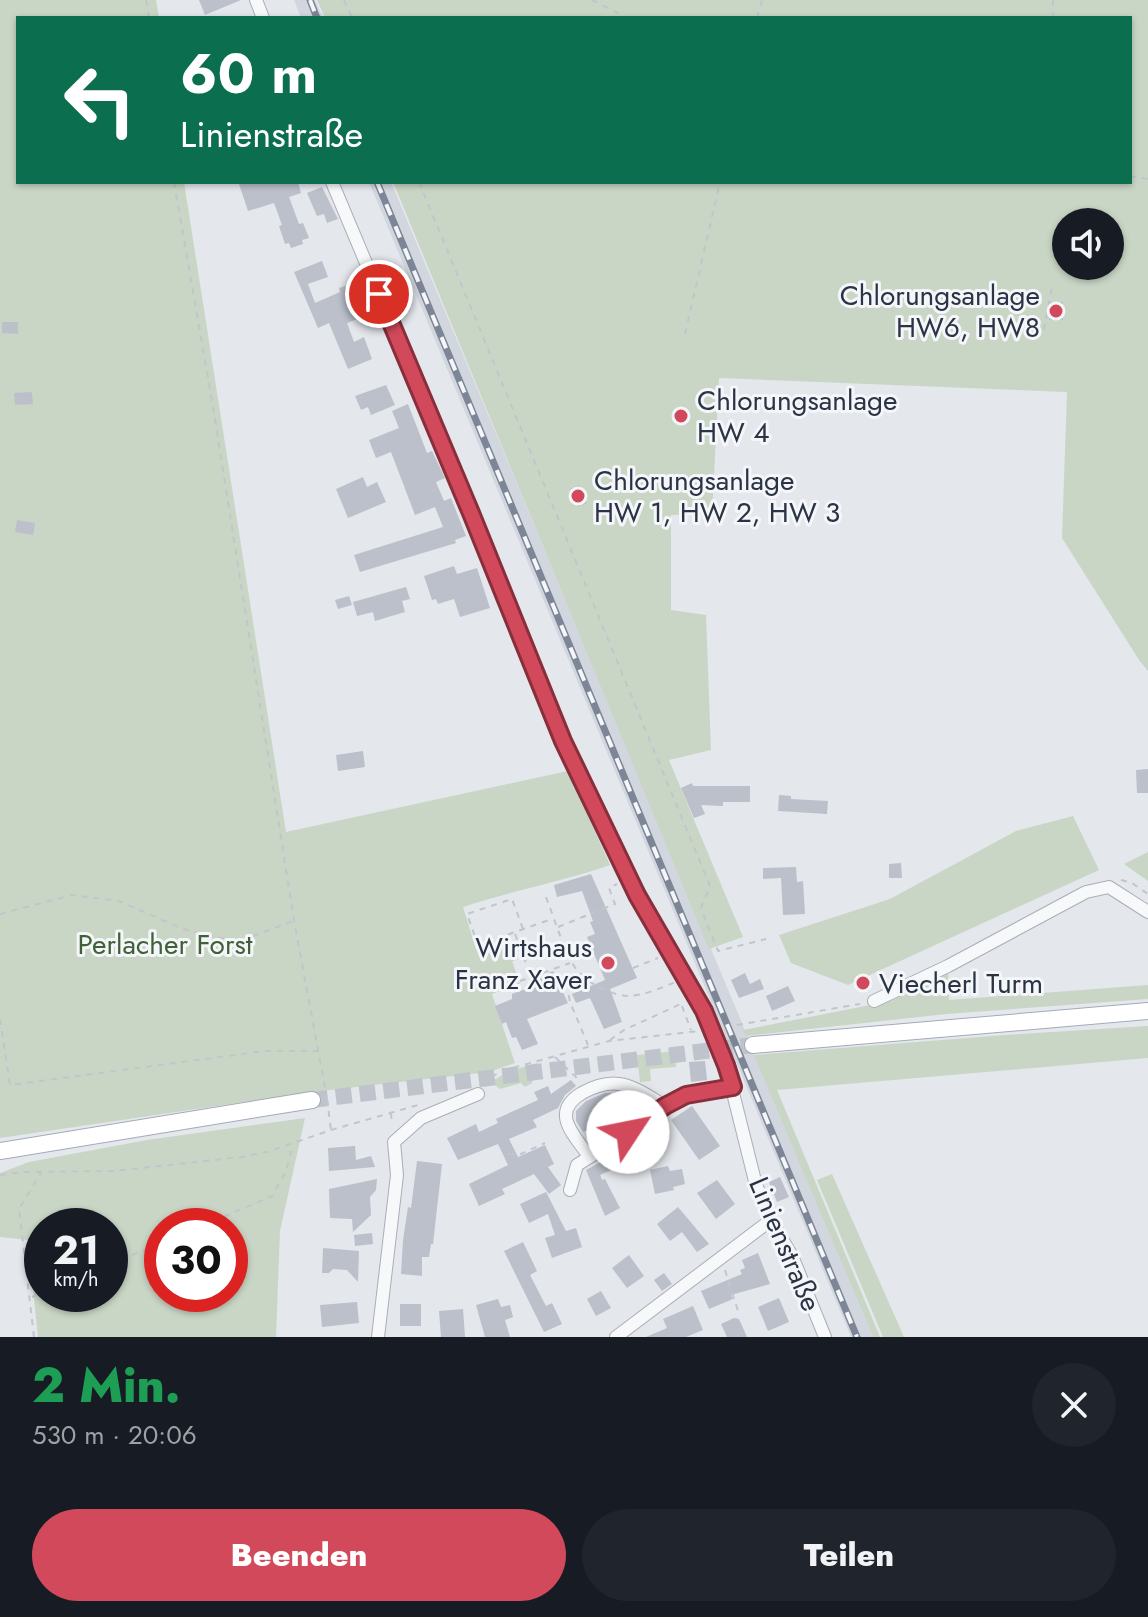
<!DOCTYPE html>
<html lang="de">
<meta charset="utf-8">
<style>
:root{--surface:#171b24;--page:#20242c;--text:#f1f3f6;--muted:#9ea1a6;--accent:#d1495b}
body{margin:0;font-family:Jost,sans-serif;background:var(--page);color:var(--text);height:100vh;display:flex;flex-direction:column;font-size:30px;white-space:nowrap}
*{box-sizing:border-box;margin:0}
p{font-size:26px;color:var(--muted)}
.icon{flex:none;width:44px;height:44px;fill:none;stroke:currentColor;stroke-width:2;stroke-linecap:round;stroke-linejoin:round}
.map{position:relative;height:1337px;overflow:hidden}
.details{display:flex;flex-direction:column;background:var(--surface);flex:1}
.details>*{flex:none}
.banner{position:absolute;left:16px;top:16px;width:1116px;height:168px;border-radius:0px;box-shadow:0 2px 6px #0004;background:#0b6e4f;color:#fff;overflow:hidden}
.buttons{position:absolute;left:1052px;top:208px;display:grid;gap:16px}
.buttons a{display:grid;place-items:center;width:72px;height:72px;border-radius:50%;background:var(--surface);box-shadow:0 2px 6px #0004;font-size:40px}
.speed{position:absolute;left:24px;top:1208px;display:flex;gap:16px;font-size:40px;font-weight:700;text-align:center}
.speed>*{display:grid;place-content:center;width:104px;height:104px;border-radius:50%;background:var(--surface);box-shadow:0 2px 6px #0004;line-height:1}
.speed small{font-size:20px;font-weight:400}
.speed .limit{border:12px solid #d22;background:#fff;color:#111}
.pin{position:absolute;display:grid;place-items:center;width:68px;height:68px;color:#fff;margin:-34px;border:4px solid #fff;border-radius:50%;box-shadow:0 2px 8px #0007}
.me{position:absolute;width:88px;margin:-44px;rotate:56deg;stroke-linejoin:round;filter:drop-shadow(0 0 6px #0008)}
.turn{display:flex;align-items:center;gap:28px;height:168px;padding:0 32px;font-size:36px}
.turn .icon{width:104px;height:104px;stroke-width:2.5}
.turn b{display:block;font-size:56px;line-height:68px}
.round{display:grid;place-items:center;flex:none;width:84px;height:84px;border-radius:42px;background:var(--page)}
.head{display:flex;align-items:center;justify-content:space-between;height:136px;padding:0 32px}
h1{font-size:48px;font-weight:800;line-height:60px;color:#1e9e55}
.button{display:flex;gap:16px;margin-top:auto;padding:16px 32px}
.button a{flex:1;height:92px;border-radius:48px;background:var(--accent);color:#fff;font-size:32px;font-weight:800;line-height:92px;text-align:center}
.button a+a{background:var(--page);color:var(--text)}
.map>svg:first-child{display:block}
.built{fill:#d2d6de}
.green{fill:#c9d6c5;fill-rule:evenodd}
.building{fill:#bbc0ca}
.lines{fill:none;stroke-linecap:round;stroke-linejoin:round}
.major-tunnel{stroke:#bfc3cb;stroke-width:16;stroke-dasharray:16 8;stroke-linecap:butt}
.minor-casing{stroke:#a9aeb7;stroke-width:14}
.major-casing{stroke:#a3abb8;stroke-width:18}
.path{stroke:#c2c5cb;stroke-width:2;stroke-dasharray:6 6;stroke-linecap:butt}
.minor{stroke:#f7f8fa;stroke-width:12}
.major{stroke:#fff;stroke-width:16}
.rail-casing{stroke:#7d8696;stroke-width:7}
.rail{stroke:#f4f6f9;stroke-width:4;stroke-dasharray:12;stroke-linecap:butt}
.minor-bridge-casing{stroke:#a9aeb7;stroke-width:14;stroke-linecap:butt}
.minor-bridge{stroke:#f7f8fa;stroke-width:12}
.route-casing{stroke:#882f3b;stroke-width:20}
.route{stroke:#d1495b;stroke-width:14}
.poi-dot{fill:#d1495b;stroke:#f4f6f9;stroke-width:3}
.labels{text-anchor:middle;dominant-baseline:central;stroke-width:6;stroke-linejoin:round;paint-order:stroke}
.poi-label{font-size:28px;fill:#2b3445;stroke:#f4f6f9;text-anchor:start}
.park-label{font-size:28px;fill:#3f6138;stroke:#f4f6f9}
.street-label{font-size:28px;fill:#2b3445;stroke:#f4f6f9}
</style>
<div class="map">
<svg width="1148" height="1337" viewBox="0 0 1148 1337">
<rect width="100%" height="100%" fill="#e4e7ec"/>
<path class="built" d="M294 0H315L323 18H301Z
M369 182H391L873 1337H851Z"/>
<path class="green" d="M0 0H156L159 18H18V182H184L286 832 568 771 610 865C561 882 511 891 463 907L476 949 505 940 520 984 492 994 515 1063 489 1072 312 1092 0 1138Z
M317 0H1148V671L1139 660 1062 538 1067 392 719 378 712 514 671 515V610L706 615 711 750 669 760 743 937 709 949 393 182H1130V18H325ZM1066 222H1110V266H1066Z
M1073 816 1099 870 848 985 791 963 779 935 890 899 1016 831Z
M1148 852V881L1124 864Z
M948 970 949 1000 1148 985V999L946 1014 746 1036 743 1030 891 1001Z
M1148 1026V1058L777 1090 880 1337H873L754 1055 1005 1035Z
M685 1050V1056L675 1057 676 1067 650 1069 651 1081 640 1082 637 1055Z
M538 1063 532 1083 525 1087 521 1083 500 1089 491 1082 509 1071Z
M305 1118 280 1231 276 1337H38L28 1240 0 1237V1173L29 1162 147 1140ZM42 1226H110V1294H42ZM162 1226H230V1294H162Z
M832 1174 904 1337H883L817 1180Z"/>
<path class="building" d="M199 0H241L205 15Z
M246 182H298L301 193 289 197 299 224 303 223 309 238 302 240 303 244 291 248 289 243 285 244 279 226 282 225 274 203 248 211 239 184Z
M322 187 338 219 327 223 324 214 317 216 307 193Z
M322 261 328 277 308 284 315 303 340 292 339 288 354 283 368 315 347 323 354 342 364 337 372 359 348 369 329 323 318 328 294 272Z
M1049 302H1063V320H1049Z
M2 322H18V334L2 333Z
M386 385 395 405 371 415 368 407 361 410 355 396Z
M32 392 33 404 15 405 14 393Z
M408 404 427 453 432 451 445 478 436 482 444 501 451 498 466 536 455 540 456 543 360 572 354 555 443 527 435 507 415 515 391 452 376 458 369 440 399 428 392 411Z
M676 409H687V424H676Z
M363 477 367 487 377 482 386 502 348 518 336 489Z
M579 485 587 503 578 507 570 489Z
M17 520 35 523 33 535 15 532Z
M454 566 457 574 477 568 490 608 460 617 454 599 438 604 436 599 432 600 424 576Z
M406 587 410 599 402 601 405 612 375 621 373 612 357 616 353 602Z
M349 596 352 605 338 609 335 600Z
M363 751 365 767 338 771 336 755Z
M1148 769V793H1137L1136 770Z
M692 783 693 786H750V802H723V806L701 805 705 814 694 818 681 788Z
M779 795 791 796V799L828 801 827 814 778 811Z
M901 863 902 878H889V864Z
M796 867 797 882 803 881 805 914 783 915 781 878 763 879V868Z
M591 874 637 978 610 989 622 1022 604 1029 590 998 576 1003 572 994 605 980 587 937 595 934 590 922 593 921 582 891 557 897 554 885Z
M553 971 568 1003 527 1019 538 1044 522 1050 516 1037 512 1038 506 1022 502 1024 495 1006 512 999V994L533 986 530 980Z
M745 973 750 984 760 979 764 989 739 998 731 980Z
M788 986 795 1001 772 1011 766 996Z
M705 1061 707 1080 691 1082 689 1062Z
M571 1080 576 1086 565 1095 558 1108 533 1120 537 1127 509 1139 518 1157 545 1145 554 1164 548 1167 561 1185 549 1194 534 1174 502 1189 505 1194 479 1206 469 1184 508 1165 498 1144 458 1160 447 1138 476 1124 479 1132 498 1123 496 1119 538 1100 534 1092 548 1086 551 1094Z
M605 1093H615L625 1113 583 1132 576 1121V1111L586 1101Z
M692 1106 720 1146 699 1160 671 1120Z
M647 1132 655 1151 600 1175 602 1180 605 1179 620 1208 605 1216 586 1170 625 1149 624 1146Z
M355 1146 356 1160 371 1156 375 1167 329 1171 328 1148Z
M417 1161 442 1164 433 1244H431L429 1257H422V1276L401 1274 403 1240 408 1207 411 1208Z
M668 1166 670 1171 682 1169 685 1184 673 1187 674 1190 655 1194 650 1170Z
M780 1177 789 1197 777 1202 769 1182Z
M377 1179 376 1190 370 1197 371 1215 353 1232 352 1219 330 1218 329 1189Z
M717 1180 735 1204 716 1219 697 1193Z
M546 1192 566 1231 576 1228 582 1247 552 1258 545 1238 555 1235 548 1214 529 1223 520 1204Z
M678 1207 709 1244 697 1252 682 1232 670 1241 657 1224Z
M372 1233 373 1244 355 1246 354 1235Z
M523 1242 537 1271 530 1275 546 1306 552 1303 562 1324 544 1332 504 1251Z
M323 1248 359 1251 358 1282 347 1270 333 1269 329 1273H322Z
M758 1253 770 1284 731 1295 733 1299 709 1309 701 1291 742 1274 740 1270 745 1268 742 1260Z
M629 1255 644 1276 627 1288 612 1268Z
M664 1273 672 1284 662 1291 654 1280Z
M601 1291 611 1308 596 1316 587 1299Z
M779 1298 789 1322 768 1331 758 1307Z
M498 1299 501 1307 510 1305 513 1317 505 1320 510 1337H485L476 1305Z
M357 1302 359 1323 322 1327 320 1305Z
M400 1304H421V1326H400Z
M693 1306 703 1330 686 1337H646L667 1328 663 1319Z
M463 1309 465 1337H441L439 1311Z
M734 1318 739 1319 747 1337H727L721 1324Z"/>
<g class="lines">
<path class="major-tunnel" d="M312 1100 753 1045"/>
<defs>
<path id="minor" d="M256 0 263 18
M332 182 471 513 563 741 637 895 704 1011
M874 1001 948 966 1086 892 1109 887 1148 912
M726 1065 756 1185 771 1220 792 1256 825 1337
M589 1156C573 1134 550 1112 582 1093 593 1087 605 1082 619 1084 635 1086 651 1098 665 1106
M570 1190 577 1165 648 1120 665 1106 686 1095 733 1087
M378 1337 397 1175 394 1142 421 1118 478 1094
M616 1337 771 1220"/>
<path id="major" d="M753 1045 1148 1011
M0 1151 312 1100"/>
</defs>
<use href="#minor" class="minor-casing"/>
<use href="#major" class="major-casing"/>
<path class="path" d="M146 0 149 18
M344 0 352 18
M592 0 628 18
M757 18 762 0
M1053 18V0
M1130 176 1148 179
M174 182 213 407 294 920 326 1093
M419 182 710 886 701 908 718 951 766 939
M1044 330 1052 287
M685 334 720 182
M1121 880 1132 883 1148 894
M546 897C554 918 561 941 571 961 580 979 606 994 627 996 642 996 662 988 675 982
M0 914 72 895 119 901 183 929 237 942 293 921
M558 927 615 904 609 888 617 884
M523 929 512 899 467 914 478 945 552 919
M515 934 531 976
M512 960 521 957
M633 968 658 958
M581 976 568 991 570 1002 588 1045
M520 981 570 963
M682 1006 691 1030
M0 1019 10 1085 265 1051H319
M725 1027 860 1004
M610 1040 624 1030 683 1003
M555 1057 579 1080
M480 1081 509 1069 609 1041 699 1031
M327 1099 331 1130
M391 1113 392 1125
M508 1154H521L545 1143
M0 1175 23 1172 114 1171 241 1157 267 1152 331 1130 418 1105
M202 1226 272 1196 286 1171 293 1145
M110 1264 162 1243
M725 1270 738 1311
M32 1297 42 1293
M34 1337 19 1209 41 1173"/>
<use href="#minor" class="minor"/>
<use href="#major" class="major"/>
<defs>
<path id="rail" d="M310 0 317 18
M377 182 857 1337"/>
</defs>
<use href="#rail" class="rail-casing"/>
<use href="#rail" class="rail"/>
<defs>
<path id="minor-bridge" d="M704 1011 726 1065"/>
</defs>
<use href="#minor-bridge" class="minor-bridge-casing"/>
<use href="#minor-bridge" class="minor-bridge"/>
</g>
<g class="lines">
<defs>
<path id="route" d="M379 294 471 513 563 741 637 895 704 1011 726 1065 733 1087 686 1095 665 1106 628 1132"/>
</defs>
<use href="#route" class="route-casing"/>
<use href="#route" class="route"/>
</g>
<g class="poi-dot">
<circle cx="1056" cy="311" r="8"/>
<circle cx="681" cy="416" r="8"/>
<circle cx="578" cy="496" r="8"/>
<circle cx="608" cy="963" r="8"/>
<circle cx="863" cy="983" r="8"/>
</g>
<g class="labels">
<g class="poi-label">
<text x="1040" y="295" text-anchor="end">Chlorungsanlage<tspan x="1040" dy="32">HW6, HW8</tspan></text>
<text x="697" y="400">Chlorungsanlage<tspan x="697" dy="32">HW 4</tspan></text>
<text x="594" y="480">Chlorungsanlage<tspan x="594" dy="32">HW 1, HW 2, HW 3</tspan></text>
<text x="592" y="947" text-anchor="end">Wirtshaus<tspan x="592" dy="32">Franz Xaver</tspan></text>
<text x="879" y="983">Viecherl Turm</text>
</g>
<g class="park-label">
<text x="165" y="944">Perlacher Forst</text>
</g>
<g class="street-label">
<text transform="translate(785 1244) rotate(67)">Linienstraße</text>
</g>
</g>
</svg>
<div class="buttons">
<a><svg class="icon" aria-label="sound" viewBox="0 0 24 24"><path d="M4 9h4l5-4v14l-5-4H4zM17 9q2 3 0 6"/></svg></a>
</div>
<div class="speed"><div>21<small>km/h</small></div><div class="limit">30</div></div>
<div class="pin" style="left:379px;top:294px;background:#d93025"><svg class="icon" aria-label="arrive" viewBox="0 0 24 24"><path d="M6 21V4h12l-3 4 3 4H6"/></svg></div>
<svg class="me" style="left:628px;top:1132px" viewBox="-20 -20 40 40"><circle r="19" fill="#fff"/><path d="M0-13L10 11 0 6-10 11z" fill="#d1495b"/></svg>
<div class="banner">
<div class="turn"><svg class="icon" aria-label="left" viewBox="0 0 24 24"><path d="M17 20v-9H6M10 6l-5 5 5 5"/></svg><div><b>60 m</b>Linienstraße</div></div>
</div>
</div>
<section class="details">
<div class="head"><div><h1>2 Min.</h1><p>530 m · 20:06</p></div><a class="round"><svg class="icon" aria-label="close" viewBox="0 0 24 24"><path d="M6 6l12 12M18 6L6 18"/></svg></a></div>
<div class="button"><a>Beenden</a><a>Teilen</a></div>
</section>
